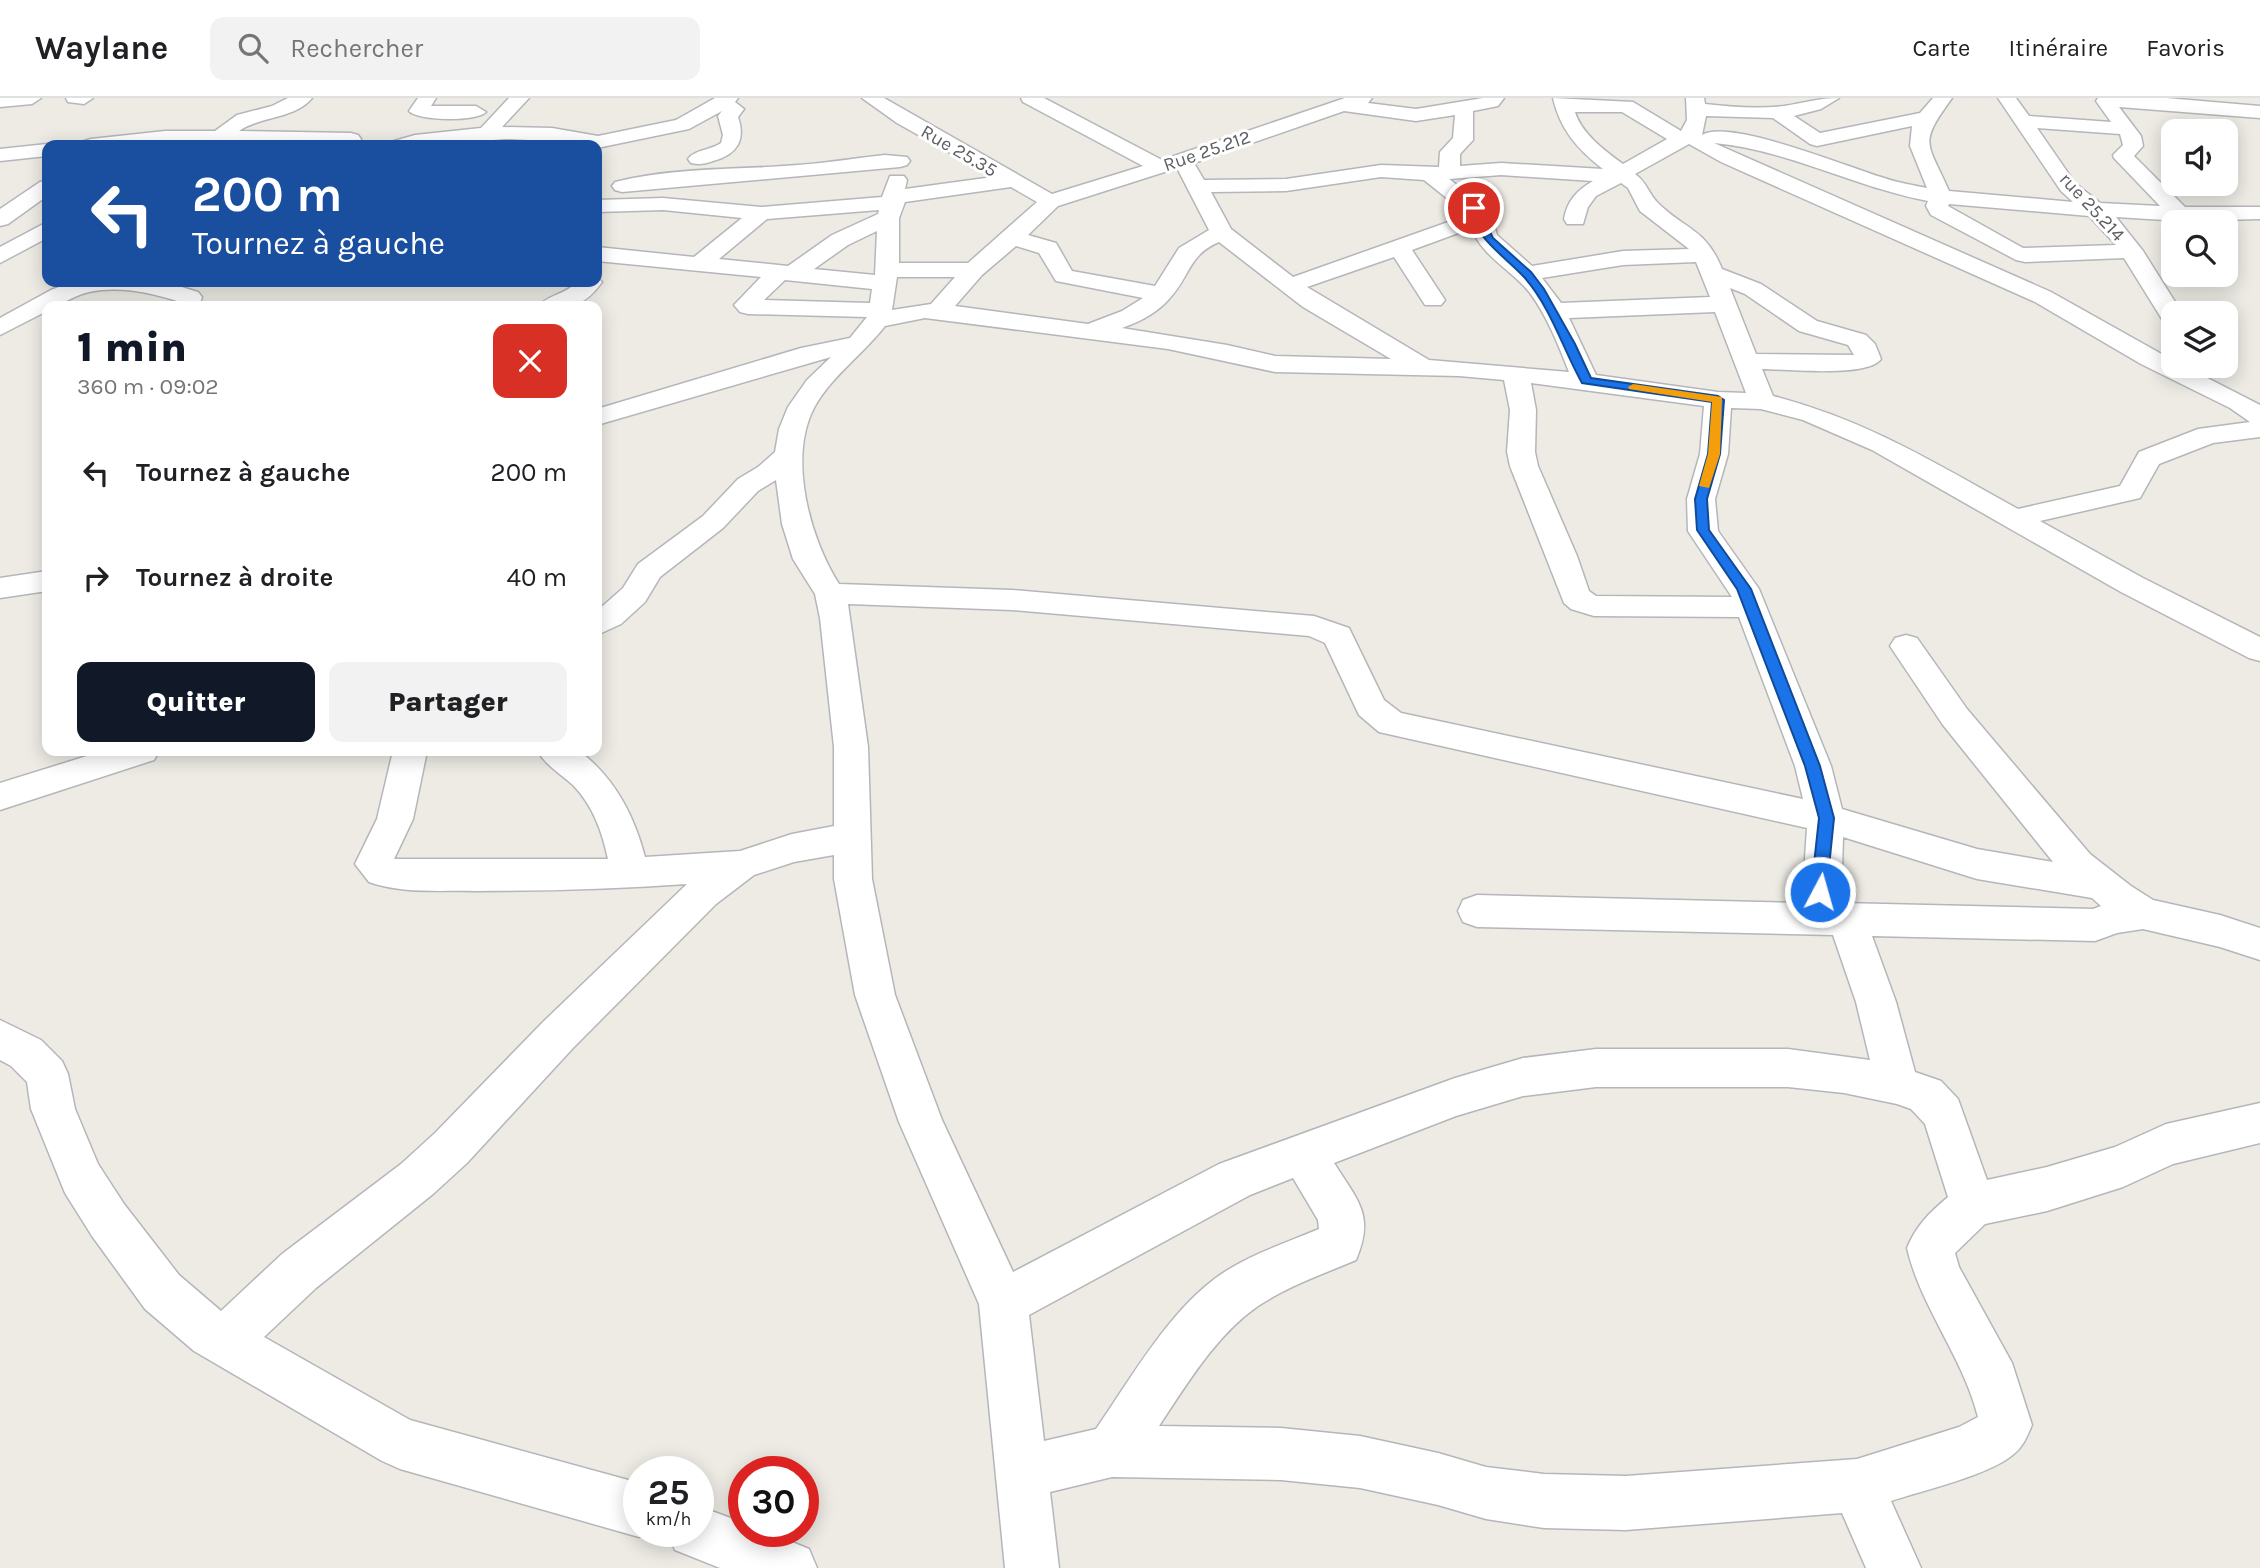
<!DOCTYPE html>
<html lang="fr">
<meta charset="utf-8">
<style>
:root{--surface:#fff;--page:#f2f2f2;--text:#202124;--muted:#757577;--line:#e0e0e0;--accent:#111827}
body{margin:0;font-family:Karla,sans-serif;background:var(--page);color:var(--text);height:100vh;display:flex;flex-direction:column;font-size:26px;white-space:nowrap}
*{box-sizing:border-box;margin:0}
p{font-size:23px;color:var(--muted)}
.icon{flex:none;width:38px;height:38px;fill:none;stroke:currentColor;stroke-width:2;stroke-linecap:round;stroke-linejoin:round}
.map{position:relative;flex:1;overflow:hidden}
.details{position:absolute;left:42px;top:203px;width:560px;height:455px;display:flex;flex-direction:column;background:var(--surface);border-radius:14px;box-shadow:0 4px 18px #0003}
.details>*{flex:none}
.banner{position:absolute;left:42px;top:42px;width:560px;height:147px;border-radius:14px;box-shadow:0 4px 18px #0003;background:#1a4fa0;color:#fff;overflow:hidden}
.buttons{position:absolute;left:2161px;top:21px;display:grid;gap:14px}
.buttons a{display:grid;place-items:center;width:77px;height:77px;border-radius:14px;background:var(--surface);box-shadow:0 4px 18px #0003;font-size:35px}
.speed{position:absolute;left:623px;top:1358px;display:flex;gap:14px;font-size:35px;font-weight:700;text-align:center}
.speed>*{display:grid;place-content:center;width:91px;height:91px;border-radius:50%;background:var(--surface);box-shadow:0 4px 18px #0003;line-height:1}
.speed small{font-size:18px;font-weight:400}
.speed .limit{border:10px solid #d22;background:#fff;color:#111}
.pin{position:absolute;display:grid;place-items:center;width:60px;height:60px;color:#fff;margin:-30px;border:4px solid #fff;border-radius:50%;box-shadow:0 2px 7px #0007}
.me{position:absolute;width:77px;margin:-38px;rotate:6deg;stroke-linejoin:round;filter:drop-shadow(0 0 5px #0008)}
.turn{display:flex;align-items:center;gap:24px;height:147px;padding:0 35px;font-size:32px}
.turn .icon{width:91px;height:91px;stroke-width:2.5}
.turn b{display:block;font-size:49px;line-height:60px}
.round{display:grid;place-items:center;flex:none;width:74px;height:74px;border-radius:14px;background:var(--page)}
.summary{display:flex;align-items:center;justify-content:space-between;height:119px;padding:0 35px}
h1{font-size:42px;font-weight:800;line-height:52px;color:var(--accent)}
.primary-button{display:flex;gap:14px;margin-top:auto;padding:14px 35px}
.primary-button a{flex:1;height:80px;border-radius:14px;background:var(--accent);color:#fff;font-size:28px;font-weight:800;line-height:80px;text-align:center}
.primary-button a+a{background:var(--page);color:var(--text)}
ul{padding:0;list-style:none}
li{display:flex;align-items:center;gap:21px;height:105px;padding:0 35px}
li div{flex:1}
li b{display:block;font-size:26px}
li em{font-style:normal}
header{display:flex;align-items:center;gap:42px;box-sizing:border-box;height:98px;padding:0 35px;background:var(--surface);border-bottom:2px solid var(--line)}
header strong{font-size:33px}
nav{display:flex;gap:38px;margin-inline-start:auto;font-size:24px}
.search{width:490px;height:63px;background:var(--page);display:flex;align-items:center;gap:18px;box-sizing:border-box;padding:0 24px;border-radius:14px;color:var(--muted);font-size:26px}
.map>svg:first-child{display:block}
.lines{fill:none;stroke-linecap:round;stroke-linejoin:round}
.street-casing{stroke:#b5b6ba;stroke-width:3}
.street{fill:#fff;fill-rule:evenodd}
.route{fill:#1a73e8;stroke:#114b97;stroke-width:2}
.slow{fill:#f59e0b}
.labels{text-anchor:middle;dominant-baseline:central;stroke-width:6;stroke-linejoin:round;paint-order:stroke}
.far-street-label{font-size:19px;fill:#5c5f63;stroke:#fff}
</style>
<header>
<strong>Waylane</strong>
<div class="search"><svg class="icon" aria-label="search" viewBox="0 0 24 24"><circle cx="10" cy="10" r="6"/><path d="M15 15l6 6"/></svg>Rechercher</div>
<nav><a>Carte</a><a>Itinéraire</a><a>Favoris</a></nav>
</header>
<div class="map">
<svg width="2260" height="1470" viewBox="0 0 2260 1470">
<rect width="100%" height="100%" fill="#edebe4"/>
<g class="lines">
<defs>
<path id="street" d="M0 0H41L32 6 0 9Z
M66 0H93L84 6 68 4Z
M288 0H312C295 21 260 18 239 33L351 35 358 37 361 41 358 47H81L84 43 91 41 165 33H215L237 17 272 8Z
M418 0H436L431 8H476L486 14C477 24 418 23 409 13Z
M509 0H529L502 29 552 30 598 38 676 22 715 0H738L735 4 744 11 738 19C746 42 737 57 713 63 705 66 699 67 691 65L688 61C694 52 711 52 721 45L723 37 718 18 722 13 689 31 597 50V47H571L573 44 506 41 429 47H391L394 43 415 37 481 30Z
M862 0H884L1052 96 1143 68 1023 4 1021 0H1044L1162 62 1345 0H1372L1368 5 1416 11 1483 0H1504L1498 8 1473 13V42L1460 56V68L1501 65 1603 71C1577 51 1560 31 1553 0L1633 4 1681 33 1687 22 1686 0H1704L1705 6C1731 9 1758 11 1784 8 1803 5 1819 0 1839 0L1821 11 1794 18 1820 35 1920 15 1933 0H1952C1918 47 1927 43 1949 93L2073 104 2061 93 1998 0H2016L2029 18 2111 24 2096 3 2098 0H2166L2260 8V20L2119 9 2141 38 2143 48 2134 58 2185 109H2260V121L2181 123 2116 119 2143 153 2182 215H2174V228L2165 226 2124 160 2025 164 2016 162 1931 117 1926 108 1928 103C1855 89 1788 52 1714 45L2051 194 2174 263V268H2184L2260 307V339L2213 345 2159 366 2140 400 2040 423 2143 480 2260 539V563L2249 560 2121 494 1872 352 1803 322 1761 311 1731 310 1728 356 1715 401 1718 433 1759 491 1831 668 1842 711 1977 751 2053 764 1943 627 1890 548 1895 540 1906 537 1917 540 1967 611 2090 756 2131 788 2153 802 2220 817 2260 830V862L2220 849 2143 831 2117 835 2095 843 1872 838 1896 904 1915 974 1941 983 1958 1001 1987 1082 2047 1069 2115 1049 2166 1026 2260 1005V1045L2173 1066 2123 1089 2047 1113 1985 1126 1955 1155 1959 1169 2012 1265 2032 1327C2027 1338 2024 1347 2015 1355 1991 1377 1924 1392 1891 1403L1921 1470H1866L1842 1415 1626 1432 1544 1430 1486 1421 1438 1407 1360 1390 1281 1382 1112 1379 1050 1394 1059 1470H1005L979 1206 899 1024 855 897 834 781V757L794 764 754 777 716 806 573 950 467 1065 433 1096 316 1190 264 1239 410 1322 639 1385V1433H652L639 1439 400 1371 382 1363 194 1253 145 1211 92 1138 65 1095 31 1011 27 984 11 968 0 962V922L41 942 62 963 68 976 75 1011 98 1066 124 1106 179 1177 221 1213 282 1156 401 1066 435 1035 543 924 687 786C617 791 547 793 476 793 440 792 403 796 369 784L355 766 377 721 393 653H427L413 721 394 761H608C602 733 593 708 573 687 561 676 545 667 538 653H579C614 679 634 717 645 759L740 753 792 736 834 728V649L820 520 815 496 793 461 782 426 776 382 758 393 723 430 660 479 645 504 621 526 597 537V513L623 490 638 466 703 418 738 381 758 369 775 354 779 331 788 309 807 282 831 259 597 327V311L801 250 850 240 867 219 748 216 740 214 734 207 761 179 597 163V149L694 159 742 120 663 112 597 114V102L663 100 761 109 882 99 890 78H904L907 82 905 91 993 79 897 25ZM1344 13 1416 23 1455 17 1453 40 1440 54 1439 69 1381 67 1286 81 1204 82 1194 65ZM1575 14H1622L1667 41 1623 66C1605 53 1581 35 1575 14ZM1706 18 1773 20 1810 46 1817 48 1912 28 1910 48 1927 90C1913 87 1898 85 1884 80 1850 70 1729 20 1702 37ZM2037 30 2120 36 2123 47 2113 57 2114 60 2160 108 2100 105 2075 85ZM1689 46 1721 64 2035 204 2141 266 2230 310 2250 324 2198 331 2139 354 2120 388 2018 411C1935 365 1866 322 1773 298L1762 271C1786 271 1867 280 1881 261L1875 246 1866 237 1817 223 1761 186 1722 171C1706 131 1686 132 1659 106 1649 97 1647 84 1635 76ZM1177 70 1209 132 1179 150 1155 188 1072 173 1056 145 1028 137 1058 108ZM1501 77 1593 83C1577 92 1567 103 1564 121L1567 126H1583L1588 109 1596 98 1621 85 1628 90 1640 113 1689 151 1623 153 1532 168 1497 137 1492 120 1480 104 1449 81ZM1381 79 1424 82 1468 117 1293 179 1231 131 1211 94 1286 93ZM1011 89 1037 104 968 165H899V120L905 104ZM1949 106 2089 118 2116 147 2023 150 1948 108ZM879 112 878 116 832 137 788 168 719 161 767 121ZM1472 130C1480 157 1513 173 1530 195 1547 218 1558 246 1569 274L1429 262 1307 189 1394 159 1425 207H1441L1445 202 1412 152ZM877 133 875 177 814 171 848 147ZM1219 144 1303 209 1391 261 1275 258 1227 247 1122 230C1139 224 1157 215 1169 201 1190 179 1188 157 1219 144ZM1016 148 1039 155 1056 183 1143 200 1122 213 1088 226 955 208 982 177ZM1696 164 1710 199 1561 205 1542 180 1623 167ZM897 179H955L931 206 892 212ZM785 182 872 191 870 205 764 202ZM1730 190 1745 196 1799 233 1848 247 1854 257 1756 256ZM1715 214 1746 295 1718 294 1596 277 1569 220ZM925 220 1168 251 1275 274 1459 278 1504 282 1510 312 1507 354 1510 368 1564 505 1571 511 1594 518 1739 519 1795 668 1803 701 1401 615 1384 602 1349 530 1314 518 1012 492 839 486C810 441 787 359 815 308 832 278 864 255 885 228ZM1531 285 1704 308 1700 356 1687 401 1688 433 1732 499 1596 498 1589 493 1577 458 1538 368 1535 354 1536 312ZM848 506 1012 512 1309 538 1325 545 1359 617 1379 634 1807 730 1802 805 1477 797 1463 802 1458 813 1463 824 1477 829 1833 837 1856 904 1870 962 1788 951H1596L1523 960 1455 980 1219 1066 1013 1174 942 1022 895 897 872 781 868 649ZM1843 739 1977 781 2092 800 2101 808 2093 811 1841 805ZM1596 989H1788L1844 995 1897 1006 1911 1011 1925 1026 1948 1099C1929 1115 1916 1128 1907 1150 1921 1210 1963 1259 1978 1319L1959 1329 1857 1361 1626 1378 1544 1376 1486 1369 1438 1355 1360 1338 1281 1330 1159 1328C1187 1286 1216 1237 1258 1208 1288 1188 1323 1176 1356 1162 1375 1117 1358 1103 1334 1065L1456 1018 1523 998ZM1293 1080 1318 1122 1319 1131C1288 1144 1255 1155 1226 1173 1172 1207 1132 1279 1096 1331L1044 1343 1029 1217 1250 1097Z
M47 46 52 47H47V58L0 63V51Z
M885 57 907 59 910 63 907 67 900 69 622 94 615 92 612 88 615 84C674 69 738 72 798 67 827 65 856 60 885 57Z
M47 82V98L8 126 0 128V111L40 84Z
M47 124V140L0 165V149Z
M597 179 602 184C583 211 569 209 539 208 547 197 565 197 577 184H597Z
M72 184H177L175 187 198 194 202 199 199 208H175L177 203C148 194 119 188 89 194 74 197 62 208 47 208V213L0 237V220L51 192Z
M47 473V493L0 500V480Z
M103 653H159L154 662 0 712V685Z
M698 1408 744 1425V1433H765L809 1451 817 1470H720L675 1452 667 1433H698Z"/>
</defs>
<use href="#street" class="street-casing"/>
<use href="#street" class="street"/>
</g>
<path class="route" d="M1471 108H1477L1493 140 1531 174 1544 191 1575 246 1591 280 1718 298 1724 302 1720 356 1707 401 1709 432 1751 491 1820 668 1834 720 1826 798H1814L1811 794 1819 720 1805 668 1737 491 1697 432 1695 401 1708 356 1712 304 1582 285C1563 251 1551 210 1525 180 1504 157 1473 140 1471 108Z"/>
<path class="slow" d="M1633 286 1722 299 1720 356 1709 390 1699 388 1708 356 1712 304 1629 291 1628 289Z"/>
<g class="labels">
<g class="far-street-label">
<text transform="translate(959 53) rotate(30)">Rue 25.35</text>
<text transform="translate(1207 53) rotate(-19)">Rue 25.212</text>
<text transform="translate(2092 109) rotate(47)">rue 25.214</text>
</g>
</g>
</svg>
<div class="buttons">
<a><svg class="icon" aria-label="sound" viewBox="0 0 24 24"><path d="M4 9h4l5-4v14l-5-4H4zM17 9q2 3 0 6"/></svg></a>
<a><svg class="icon" aria-label="search" viewBox="0 0 24 24"><circle cx="10" cy="10" r="6"/><path d="M15 15l6 6"/></svg></a>
<a><svg class="icon" aria-label="layers" viewBox="0 0 24 24"><path d="M12 4l9 5-9 5-9-5zM3 14l9 5 9-5"/></svg></a>
</div>
<div class="speed"><div>25<small>km/h</small></div><div class="limit">30</div></div>
<div class="pin" style="left:1474px;top:110px;background:#d93025"><svg class="icon" aria-label="arrive" viewBox="0 0 24 24"><path d="M6 21V4h12l-3 4 3 4H6"/></svg></div>
<svg class="me" style="left:1820px;top:794px" viewBox="-20 -20 40 40"><circle r="17" fill="#1a73e8" stroke="#fff" stroke-width="3"/><path d="M0-11L8 9 0 5-8 9z" fill="#fff"/></svg>
<div class="banner">
<div class="turn"><svg class="icon" aria-label="left" viewBox="0 0 24 24"><path d="M17 20v-9H6M10 6l-5 5 5 5"/></svg><div><b>200 m</b>Tournez à gauche</div></div>
</div>
<section class="details">
<div class="summary"><div><h1>1 min</h1><p>360 m · 09:02</p></div><a class="round" style="background:#d93025;color:#fff"><svg class="icon" aria-label="close" viewBox="0 0 24 24"><path d="M6 6l12 12M18 6L6 18"/></svg></a></div>
<ul>
<li><svg class="icon" aria-label="left" viewBox="0 0 24 24"><path d="M17 20v-9H6M10 6l-5 5 5 5"/></svg><div><b>Tournez à gauche</b></div><em>200 m</em></li>
<li><svg class="icon" aria-label="right" viewBox="0 0 24 24"><path d="M7 20v-9h11M14 6l5 5-5 5"/></svg><div><b>Tournez à droite</b></div><em>40 m</em></li>
</ul>
<div class="primary-button"><a>Quitter</a><a>Partager</a></div>
</section>
</div>
